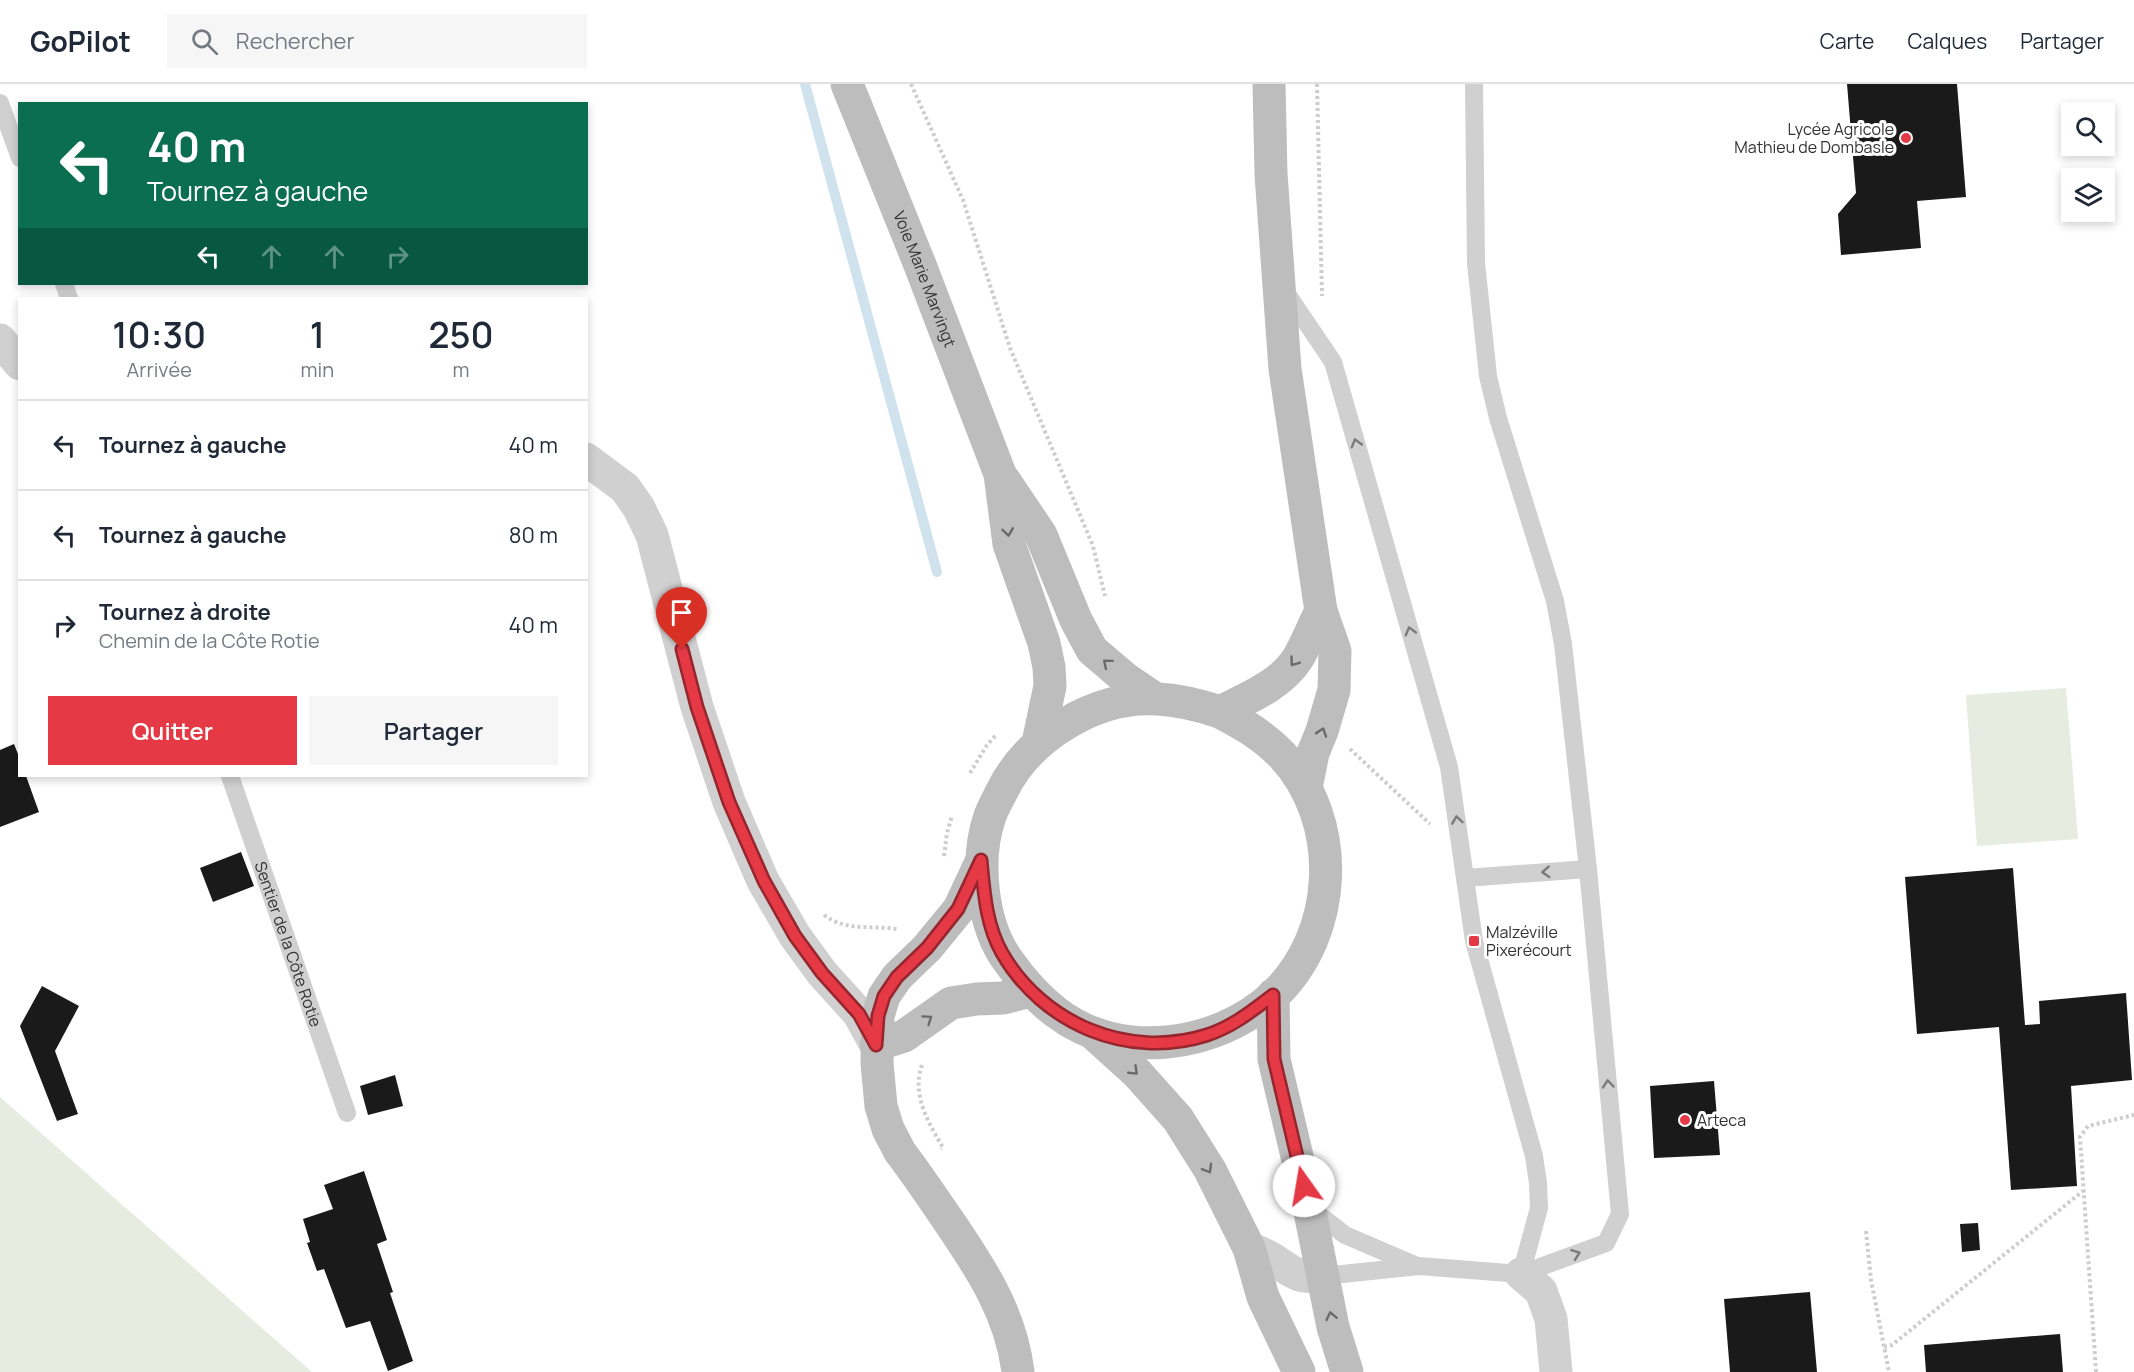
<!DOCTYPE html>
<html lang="fr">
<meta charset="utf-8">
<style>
:root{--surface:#fff;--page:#f6f6f7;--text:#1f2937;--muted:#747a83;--line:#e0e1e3;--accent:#e63946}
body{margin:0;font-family:Manrope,sans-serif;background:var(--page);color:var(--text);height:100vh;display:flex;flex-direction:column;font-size:22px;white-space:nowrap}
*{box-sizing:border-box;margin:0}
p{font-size:20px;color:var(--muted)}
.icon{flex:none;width:33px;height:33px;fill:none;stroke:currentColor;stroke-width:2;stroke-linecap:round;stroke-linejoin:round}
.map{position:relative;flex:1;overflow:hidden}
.side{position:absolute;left:18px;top:213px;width:570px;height:480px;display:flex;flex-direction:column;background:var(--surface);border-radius:0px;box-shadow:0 3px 9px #0003}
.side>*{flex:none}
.top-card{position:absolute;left:18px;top:18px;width:570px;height:183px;border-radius:0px;box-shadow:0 3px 9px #0003;background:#0b6e4f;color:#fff;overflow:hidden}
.buttons{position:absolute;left:2061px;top:18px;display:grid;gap:12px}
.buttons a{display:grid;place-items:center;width:54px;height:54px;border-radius:0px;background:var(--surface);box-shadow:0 3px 9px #0003;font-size:30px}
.pin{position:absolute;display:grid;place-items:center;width:51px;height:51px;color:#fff;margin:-62px -26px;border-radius:50% 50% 50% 0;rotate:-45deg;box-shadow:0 0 6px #0007}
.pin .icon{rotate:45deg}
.me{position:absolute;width:66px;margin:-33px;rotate:347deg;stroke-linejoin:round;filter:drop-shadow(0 0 4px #0008)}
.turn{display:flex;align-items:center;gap:21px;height:126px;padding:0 30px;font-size:27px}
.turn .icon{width:78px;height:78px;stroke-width:2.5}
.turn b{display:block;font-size:42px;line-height:51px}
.lanes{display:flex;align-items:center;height:57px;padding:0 30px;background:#0003;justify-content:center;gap:30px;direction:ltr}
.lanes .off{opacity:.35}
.eta{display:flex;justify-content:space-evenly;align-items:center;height:102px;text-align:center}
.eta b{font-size:36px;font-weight:600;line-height:42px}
.button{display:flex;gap:12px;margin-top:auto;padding:12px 30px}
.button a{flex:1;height:69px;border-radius:0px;background:var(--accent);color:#fff;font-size:24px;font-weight:600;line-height:69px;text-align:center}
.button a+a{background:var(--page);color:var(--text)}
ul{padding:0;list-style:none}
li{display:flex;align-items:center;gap:18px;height:90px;padding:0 30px;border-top:2px solid var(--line)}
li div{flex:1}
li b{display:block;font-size:22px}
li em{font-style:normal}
header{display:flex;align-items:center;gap:36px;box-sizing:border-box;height:84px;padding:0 30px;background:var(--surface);border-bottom:2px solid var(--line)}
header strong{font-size:28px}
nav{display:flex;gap:33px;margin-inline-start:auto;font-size:21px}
.search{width:420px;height:54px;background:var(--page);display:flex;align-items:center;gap:15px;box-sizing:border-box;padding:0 21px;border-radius:0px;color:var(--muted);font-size:22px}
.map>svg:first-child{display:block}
.green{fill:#e6ecdf}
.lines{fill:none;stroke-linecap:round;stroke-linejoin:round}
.stream{stroke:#cfe2ee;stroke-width:10}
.building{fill:#1a1a1a}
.path{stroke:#cdcdcd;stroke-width:4;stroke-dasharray:3 3;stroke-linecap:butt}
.lane{stroke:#d0d0d0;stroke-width:18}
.street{stroke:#d0d0d0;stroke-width:33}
.secondary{stroke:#bdbdbd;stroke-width:33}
.oneway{stroke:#7a7a7a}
.oneway2{stroke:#6a6a6a}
.route-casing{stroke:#96252e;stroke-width:15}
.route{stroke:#e63946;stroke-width:10}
.poi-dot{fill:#e63946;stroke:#fff;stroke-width:2}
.labels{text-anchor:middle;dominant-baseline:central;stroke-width:6;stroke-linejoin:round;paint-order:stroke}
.poi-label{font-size:16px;fill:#333;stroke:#fff;text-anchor:start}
.street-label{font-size:16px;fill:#333;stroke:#fff}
</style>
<header>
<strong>GoPilot</strong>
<div class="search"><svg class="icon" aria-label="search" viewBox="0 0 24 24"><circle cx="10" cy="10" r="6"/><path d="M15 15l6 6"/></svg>Rechercher</div>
<nav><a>Carte</a><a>Calques</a><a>Partager</a></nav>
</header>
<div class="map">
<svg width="2134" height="1288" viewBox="0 0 2134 1288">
<rect width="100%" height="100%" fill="#fff"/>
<path class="green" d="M2066 604 2078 755 1977 762 1966 611Z
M0 1013 312 1288H0Z"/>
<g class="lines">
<path class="stream" d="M805 0 937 488"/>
</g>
<path class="building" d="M1847 0H1957L1966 113 1917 117 1921 164 1841 171 1838 130 1856 109Z
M14 660 20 675V692H26L39 728 0 743V666Z
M241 768 254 802 213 818 200 784Z
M2013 784 2025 941 2040 940 2039 917 2126 909 2132 996 2071 1002 2077 1102 2011 1106 1999 943 1917 950 1905 793Z
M42 902 79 922 55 967 78 1030 57 1037 20 942Z
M395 991 403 1022 368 1031 360 1002Z
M1714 997 1720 1071 1654 1074 1650 1002Z
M364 1087 387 1156 377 1160 393 1208 390 1209 413 1277 388 1287 370 1237 346 1244 324 1185 317 1187 307 1159 310 1158 303 1135 333 1125 324 1101Z
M1978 1139 1980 1166 1962 1168 1960 1140Z
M1810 1208 1817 1288H1730L1724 1215Z
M2060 1250 2063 1288H1926L1924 1261Z"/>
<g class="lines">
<path class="path" d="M911 0 963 116 1010 264 1093 462 1105 512
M1317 0 1322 212
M1350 665 1430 740
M970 689 987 661 996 651
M944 772 947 749 952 732
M824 831C847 848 871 841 897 845
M922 981C911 1011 929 1039 943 1064L941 1065
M1866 1147 1871 1196 1889 1288
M1884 1263 1892 1261 2083 1107
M2096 1288 2080 1053 2088 1042 2134 1031"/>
<g class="lane">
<path d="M1474 0 1476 179 1488 292 1498 334 1555 517 1563 560 1588 785"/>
<path d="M0 19 20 74"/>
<path d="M64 200 69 214"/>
<path d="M1283 204 1333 278 1449 683 1474 857 1534 1072 1538 1099 1539 1124 1521 1190"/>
<path id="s1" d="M230 692 347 1029"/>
<path d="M1310 1124 1345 1151 1417 1182"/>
<path d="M1323 1192 1419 1182 1521 1190 1606 1159 1620 1130 1588 785 1465 794"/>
</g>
<path class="street" d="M0 256 20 280
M586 375 625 404 639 424 652 451 697 623 729 718 763 797 795 852 822 889 859 930 876 961
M1249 1164C1256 1167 1264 1170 1271 1174 1292 1187 1296 1195 1323 1192
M1521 1190 1541 1207 1551 1235 1556 1288"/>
<g class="secondary">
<path id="s2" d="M847 0 920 181 1000 390 1009 460 1044 559 1049 583 1050 602 1038 659"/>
<path d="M1269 0 1271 90 1285 285 1321 527 1335 567 1334 606 1322 647 1313 669 1306 704"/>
<path d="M1004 396 1041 451 1076 536 1092 566 1126 595 1154 614"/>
<path d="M1220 628C1243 640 1264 652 1282 671 1344 737 1339 851 1273 912 1216 964 1120 977 1057 929 1037 914 1023 898 1009 878 981 841 975 775 990 732 993 724 998 715 1002 707 1028 653 1096 611 1157 615 1179 616 1199 621 1220 628 1248 614 1281 601 1298 574 1307 559 1313 542 1321 527"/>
<path d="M981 778 959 825 927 864 897 893 884 912 878 932 877 979 881 1022 888 1045 900 1068C917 1090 932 1113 948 1136 980 1183 1011 1229 1018 1288"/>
<path d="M1273 911 1274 975 1309 1123 1333 1243 1347 1288"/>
<path d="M1095 951 1137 989 1178 1035 1210 1086 1249 1164 1263 1213 1299 1288"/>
<path d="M876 961 904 952 951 919 977 915 1003 914 1030 907"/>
</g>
</g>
<defs><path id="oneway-chevron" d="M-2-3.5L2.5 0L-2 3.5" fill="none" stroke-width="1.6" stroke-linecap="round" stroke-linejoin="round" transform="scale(1.5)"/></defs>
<g class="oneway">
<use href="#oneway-chevron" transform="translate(1356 359) rotate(-106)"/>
<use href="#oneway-chevron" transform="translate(1410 547) rotate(-106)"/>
<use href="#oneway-chevron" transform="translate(1457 736) rotate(-98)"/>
<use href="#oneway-chevron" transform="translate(1546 788) rotate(176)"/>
<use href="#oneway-chevron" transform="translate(1608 1000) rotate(-95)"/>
<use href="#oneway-chevron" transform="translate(1576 1170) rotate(-20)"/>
</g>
<g class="oneway2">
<use href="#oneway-chevron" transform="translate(1008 448) rotate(82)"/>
<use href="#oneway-chevron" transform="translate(1294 578) rotate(126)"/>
<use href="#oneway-chevron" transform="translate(1107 579) rotate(-140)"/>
<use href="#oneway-chevron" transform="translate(1322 648) rotate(-71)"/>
<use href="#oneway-chevron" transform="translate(928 935) rotate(-35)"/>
<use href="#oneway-chevron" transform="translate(1134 987) rotate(44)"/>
<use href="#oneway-chevron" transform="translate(1208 1085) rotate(60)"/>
<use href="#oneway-chevron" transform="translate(1331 1232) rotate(-102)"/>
</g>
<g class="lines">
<defs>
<path id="route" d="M682 565 697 623 729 718 764 797 795 852 822 889 859 930 876 961 878 932 884 912 897 893 927 864 958 825 981 776C984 808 986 841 1002 869 1043 940 1128 976 1207 951 1232 943 1252 927 1273 911L1274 975 1304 1102"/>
</defs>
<use href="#route" class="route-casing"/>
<use href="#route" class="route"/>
</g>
<g class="poi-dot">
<circle cx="1906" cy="54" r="6"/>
<rect x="1468" y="851" width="12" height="12" rx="3"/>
<circle cx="1685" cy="1036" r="6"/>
</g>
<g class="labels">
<g class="poi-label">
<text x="1894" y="45" text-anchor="end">Lycée Agricole<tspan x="1894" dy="18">Mathieu de Dombasle</tspan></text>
<text x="1486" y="848">Malzéville<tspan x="1486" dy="18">Pixerécourt</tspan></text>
<text x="1697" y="1036">Arteca</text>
</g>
<g class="street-label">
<text stroke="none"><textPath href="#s2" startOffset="210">Voie Marie Marvingt</textPath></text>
<text stroke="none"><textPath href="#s1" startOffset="178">Sentier de la Côte Rotie</textPath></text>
</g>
</g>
</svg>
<div class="buttons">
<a><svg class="icon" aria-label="search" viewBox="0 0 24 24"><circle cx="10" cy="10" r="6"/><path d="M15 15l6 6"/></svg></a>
<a><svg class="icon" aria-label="layers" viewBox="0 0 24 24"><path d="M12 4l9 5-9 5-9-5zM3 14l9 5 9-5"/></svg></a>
</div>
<div class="pin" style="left:682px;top:565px;background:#d93025"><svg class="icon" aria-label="arrive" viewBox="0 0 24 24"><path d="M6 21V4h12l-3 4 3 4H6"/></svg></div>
<svg class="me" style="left:1304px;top:1102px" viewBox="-20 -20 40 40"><circle r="19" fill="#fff"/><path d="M0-13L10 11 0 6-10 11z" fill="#e63946"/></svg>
<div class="top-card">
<div class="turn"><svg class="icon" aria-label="left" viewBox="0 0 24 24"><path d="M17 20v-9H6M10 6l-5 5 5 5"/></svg><div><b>40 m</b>Tournez à gauche</div></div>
<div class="lanes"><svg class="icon" aria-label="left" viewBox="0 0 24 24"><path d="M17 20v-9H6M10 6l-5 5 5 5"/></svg><svg class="icon off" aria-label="ahead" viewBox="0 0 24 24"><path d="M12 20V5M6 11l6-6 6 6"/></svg><svg class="icon off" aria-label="ahead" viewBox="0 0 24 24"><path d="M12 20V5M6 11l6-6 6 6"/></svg><svg class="icon off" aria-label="right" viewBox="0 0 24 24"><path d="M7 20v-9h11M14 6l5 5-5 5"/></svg></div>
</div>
<section class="side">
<div class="eta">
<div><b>10:30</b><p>Arrivée</p></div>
<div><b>1</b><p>min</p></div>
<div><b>250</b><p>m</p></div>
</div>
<ul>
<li><svg class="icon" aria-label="left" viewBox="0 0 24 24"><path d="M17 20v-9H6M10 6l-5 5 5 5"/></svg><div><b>Tournez à gauche</b></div><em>40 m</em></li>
<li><svg class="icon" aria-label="left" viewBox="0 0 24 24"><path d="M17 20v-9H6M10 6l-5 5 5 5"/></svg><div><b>Tournez à gauche</b></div><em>80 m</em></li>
<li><svg class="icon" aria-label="right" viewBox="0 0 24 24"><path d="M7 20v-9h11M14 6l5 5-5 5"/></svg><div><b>Tournez à droite</b><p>Chemin de la Côte Rotie</p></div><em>40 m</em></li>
</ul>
<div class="button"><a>Quitter</a><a>Partager</a></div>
</section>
</div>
